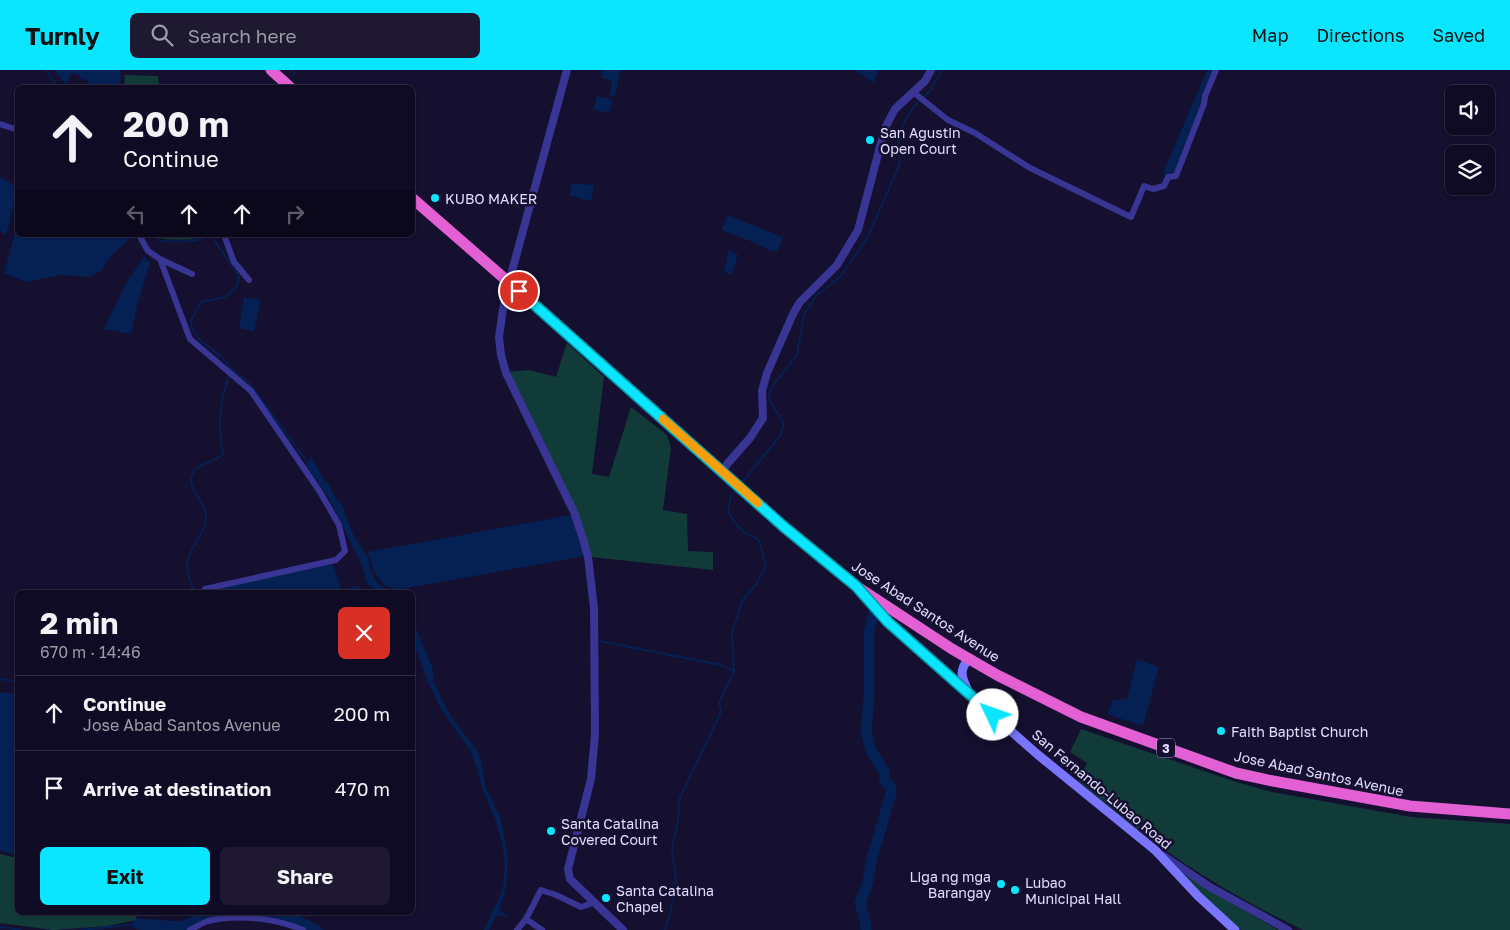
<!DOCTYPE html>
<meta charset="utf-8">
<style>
:root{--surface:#100b24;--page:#1e1931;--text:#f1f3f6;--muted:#9c9ba6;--line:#302b41;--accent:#0ae6ff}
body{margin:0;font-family:"Golos Text",sans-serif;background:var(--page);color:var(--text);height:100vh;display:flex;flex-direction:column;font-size:19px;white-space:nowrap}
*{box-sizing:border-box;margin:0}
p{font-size:16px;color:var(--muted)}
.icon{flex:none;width:28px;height:28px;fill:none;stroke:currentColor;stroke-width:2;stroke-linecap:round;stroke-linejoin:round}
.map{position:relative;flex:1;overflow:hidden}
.details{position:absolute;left:15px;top:520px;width:400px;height:325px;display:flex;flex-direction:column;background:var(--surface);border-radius:8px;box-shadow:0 1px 4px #0004,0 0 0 1px var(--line)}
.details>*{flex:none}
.guide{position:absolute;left:15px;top:15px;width:400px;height:152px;border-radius:8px;box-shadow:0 1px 4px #0004,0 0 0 1px var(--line);background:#100b24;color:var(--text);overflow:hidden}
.tools{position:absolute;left:1445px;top:15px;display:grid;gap:10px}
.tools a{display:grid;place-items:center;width:50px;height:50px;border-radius:8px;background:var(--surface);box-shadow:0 1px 4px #0004,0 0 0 1px var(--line);font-size:25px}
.pin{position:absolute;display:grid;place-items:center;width:42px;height:42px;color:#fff;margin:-21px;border:2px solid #fff;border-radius:50%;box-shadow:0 1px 5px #0007}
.me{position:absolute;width:55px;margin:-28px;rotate:312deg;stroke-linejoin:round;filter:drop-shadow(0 0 4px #0008)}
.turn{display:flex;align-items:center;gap:18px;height:105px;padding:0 25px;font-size:22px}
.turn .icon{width:65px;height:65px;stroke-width:2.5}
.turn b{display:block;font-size:35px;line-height:42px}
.lanes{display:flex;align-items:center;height:48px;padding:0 25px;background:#0003;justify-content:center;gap:25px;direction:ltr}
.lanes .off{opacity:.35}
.round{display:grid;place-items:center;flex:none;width:52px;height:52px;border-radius:8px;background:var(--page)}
.summary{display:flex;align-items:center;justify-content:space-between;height:85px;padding:0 25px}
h1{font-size:30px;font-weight:700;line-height:38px}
.button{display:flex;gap:10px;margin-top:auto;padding:10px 25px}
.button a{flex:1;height:58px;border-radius:8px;background:var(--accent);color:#111;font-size:20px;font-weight:700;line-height:58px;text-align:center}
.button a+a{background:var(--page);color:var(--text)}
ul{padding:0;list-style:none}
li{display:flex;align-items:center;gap:15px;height:75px;padding:0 25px;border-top:1px solid var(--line)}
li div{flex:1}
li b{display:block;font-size:19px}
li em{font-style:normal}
header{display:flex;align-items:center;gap:30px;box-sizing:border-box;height:70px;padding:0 25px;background:var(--accent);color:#111}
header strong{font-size:24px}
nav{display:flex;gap:28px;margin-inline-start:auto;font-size:18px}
.search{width:350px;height:45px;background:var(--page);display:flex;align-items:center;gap:12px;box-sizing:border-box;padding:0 18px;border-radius:8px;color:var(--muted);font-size:19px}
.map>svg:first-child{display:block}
.green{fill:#113b39}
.water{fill:#052153}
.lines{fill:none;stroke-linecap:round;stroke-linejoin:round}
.stream{stroke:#052153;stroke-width:2}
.river{stroke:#052153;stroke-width:11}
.minor{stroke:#393594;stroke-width:6}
.tertiary{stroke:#393594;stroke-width:8}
.secondary{stroke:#7975ff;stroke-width:9}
.trunk{stroke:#e25fd4;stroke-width:11}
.route-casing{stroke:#0696a6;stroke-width:12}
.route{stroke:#0ae6ff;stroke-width:9}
.slow{stroke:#f59e0b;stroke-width:9}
.poi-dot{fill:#0ae6ff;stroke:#150f30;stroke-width:2}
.labels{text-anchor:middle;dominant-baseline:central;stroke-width:5;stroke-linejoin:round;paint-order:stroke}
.shield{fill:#150f30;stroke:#a4a0c1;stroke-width:1}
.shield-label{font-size:12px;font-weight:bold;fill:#e2deff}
.poi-label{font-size:14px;fill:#e2deff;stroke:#150f30;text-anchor:start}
.street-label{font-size:14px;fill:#e2deff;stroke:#150f30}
</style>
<header>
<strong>Turnly</strong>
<div class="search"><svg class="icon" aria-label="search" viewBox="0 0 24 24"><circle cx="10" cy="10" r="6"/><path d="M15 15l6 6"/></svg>Search here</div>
<nav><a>Map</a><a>Directions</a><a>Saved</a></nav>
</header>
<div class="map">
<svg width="1510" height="860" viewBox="0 0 1510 860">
<rect width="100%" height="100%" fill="#150f30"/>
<path class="green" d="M125 5 158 6 159 17H124Z
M160 165H206C193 171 177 170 162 169Z
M567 273 604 307 592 404 609 407 631 337 667 365 671 378 663 440 687 444 688 481 713 482V500L591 487 577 441 542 368 508 302 529 300 556 307Z
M1081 659 1233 711 1272 722 1411 747 1510 754V860H1303C1255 837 1205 809 1161 777 1132 757 1105 733 1078 711L1087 693 1070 682Z
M0 784 17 788 18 842 136 843V850L108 856 53 860 0 853Z
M1187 804 1207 819 1278 860H1241L1184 808Z"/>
<path class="water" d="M54 0H121L120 17H88V10L81 9 79 5 72 3 66 15Z
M602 0H621L615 26 610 25 612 10 601 8Z
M854 0H878L874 13Z
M1207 0H1214L1175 104 1167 105 1163 103Z
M597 26 613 30 609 43 593 39Z
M0 107 17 117V122L6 165 0 161Z
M572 113 592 115 594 117 591 130 589 131 569 125Z
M727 145 783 167 778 181H770L755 173 722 160Z
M17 155 18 165H135C122 175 109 185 102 201L89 207 61 205 26 212 4 203Z
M729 180 738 184 732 205 724 201Z
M144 186 150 193 137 236 131 264 104 259 125 215Z
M244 227 261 230 254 262 239 258Z
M311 388 320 402 323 409 328 413 336 429 342 434 352 462 368 488 370 499 375 509 382 517 393 520 395 522H380L373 519 367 513 362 496 340 450 327 425 306 395Z
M572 445 586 486 396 520 384 515 374 501 368 482Z
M333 494 342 520 359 516 364 522H207L208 520Z
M412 552 418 562 421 571 432 597 434 605 433 610C439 623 445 636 452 648 460 659 468 668 476 679 484 690 482 707 487 720 490 726 494 731 494 737L498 741C508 775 513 806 499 840L507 845 508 847 499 845 495 847 489 860H484L500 826 503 816 505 795 502 772 494 746 482 718 477 699 471 681 441 639 428 612 413 571Z
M1137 589 1159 597 1143 656 1107 644 1113 630 1127 629Z
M0 622 17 624V786L0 780Z"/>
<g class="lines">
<path class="stream" d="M46 0 58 18
M292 0 294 5
M155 165 160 171C177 172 194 173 210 165
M211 165 239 206 237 216 225 227 201 232 191 250 192 259 202 272 224 289 231 299 249 313 308 393
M744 410 780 366 784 354 769 329 771 318 797 285 804 244 818 224 840 207 868 167 900 93 899 68 906 48 915 35 930 21 942 0
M194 522C191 512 185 500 188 489 192 474 206 463 206 447 206 430 183 417 194 401 200 392 215 393 223 384 218 353 219 333 230 304
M600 571 721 595 734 601
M0 609 18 612
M0 857 21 860
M81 860 138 854 137 842
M665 860 671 840 676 809 672 782 673 771 678 753 679 730 721 642 719 633 734 601 732 563 742 531 757 513 766 496 759 470C741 462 738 458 728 441L731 425"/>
<path class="river" d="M260 842 282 844 317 860
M138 854 182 857 217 842
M866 860V854L860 833 868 812 871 792 891 723V718L885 711 884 701 871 681 866 661 869 627V562L874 542"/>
<path class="minor" d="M913 22 948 50 975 63 1030 98 1131 147 1144 116 1153 119 1164 116 1168 107 1176 106 1204 34 1205 26 1216 0
M0 54 18 60
M139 165 148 181 160 189 192 204
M224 165 234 192 249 210
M160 189 190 269 251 321 320 422 339 455 345 481 336 490 205 519
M526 849 542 860
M190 860C196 857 202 853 208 851 238 844 275 848 303 860
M517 860 526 849 541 820 556 825 581 837 593 833"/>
<path class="tertiary" d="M567 0 509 212 503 239 499 267 501 285 506 303 574 442 583 469 588 487 594 538 595 664 591 709 568 799 570 809 623 860
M722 402 728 393 750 368 763 348 762 321 767 303 793 244 800 232 837 195 858 160 885 58 895 39 925 11 931 0
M1164 786 1210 817 1288 860"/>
<path class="secondary" d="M863 524 888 552 1037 684 1155 780 1198 826 1235 860
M968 621C962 607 958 602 969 588"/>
<path class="trunk" d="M271 0 291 18
M412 128 544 243 783 456 856 516 952 579 997 605 1081 647 1236 703 1273 711 1410 736 1510 744"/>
</g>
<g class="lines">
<defs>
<path id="route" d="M519 221 783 456 856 516 888 552 993 645"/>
</defs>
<use href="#route" class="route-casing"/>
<use href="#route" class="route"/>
<path class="slow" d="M663 349 758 433"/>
</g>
<g class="poi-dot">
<circle cx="870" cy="70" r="5"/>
<circle cx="435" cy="128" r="5"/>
<circle cx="1221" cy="661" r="5"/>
<circle cx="551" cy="761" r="5"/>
<circle cx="1001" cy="814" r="5"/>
<circle cx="1015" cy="820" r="5"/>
<circle cx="606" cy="828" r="5"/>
</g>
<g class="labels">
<rect class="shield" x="1157" y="668.5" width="18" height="19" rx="4"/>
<g class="shield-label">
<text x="1166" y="678">3</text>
</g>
<g class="poi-label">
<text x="880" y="62">San Agustin<tspan x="880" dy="16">Open Court</tspan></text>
<text x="445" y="128">KUBO MAKER</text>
<text x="1231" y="661">Faith Baptist Church</text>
<text x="561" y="753">Santa Catalina<tspan x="561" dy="16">Covered Court</tspan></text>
<text x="991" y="806" text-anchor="end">Liga ng mga<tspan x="991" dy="16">Barangay</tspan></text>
<text x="1025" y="812">Lubao<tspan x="1025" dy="16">Municipal Hall</tspan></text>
<text x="616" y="820">Santa Catalina<tspan x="616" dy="16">Chapel</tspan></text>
</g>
<g class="street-label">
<text transform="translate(926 541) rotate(33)">Jose Abad Santos Avenue</text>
<text transform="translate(1319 703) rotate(12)">Jose Abad Santos Avenue</text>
<text transform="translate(1102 719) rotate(40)">San Fernando-Lubao Road</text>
</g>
</g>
</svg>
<div class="tools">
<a><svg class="icon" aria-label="sound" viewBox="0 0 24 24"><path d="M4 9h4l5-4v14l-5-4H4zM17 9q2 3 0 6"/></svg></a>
<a><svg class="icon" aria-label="layers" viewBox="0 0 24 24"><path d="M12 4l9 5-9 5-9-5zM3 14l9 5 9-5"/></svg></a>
</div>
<div class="pin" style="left:519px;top:221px;background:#d93025"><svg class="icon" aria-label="arrive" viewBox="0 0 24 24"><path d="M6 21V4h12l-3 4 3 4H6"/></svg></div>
<svg class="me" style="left:993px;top:645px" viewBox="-20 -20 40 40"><circle r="19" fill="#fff"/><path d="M0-13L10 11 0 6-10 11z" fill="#0ae6ff"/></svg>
<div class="guide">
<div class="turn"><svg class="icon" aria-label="ahead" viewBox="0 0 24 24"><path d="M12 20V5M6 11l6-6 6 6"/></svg><div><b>200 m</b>Continue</div></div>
<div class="lanes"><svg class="icon off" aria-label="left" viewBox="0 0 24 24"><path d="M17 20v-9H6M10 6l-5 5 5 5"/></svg><svg class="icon" aria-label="ahead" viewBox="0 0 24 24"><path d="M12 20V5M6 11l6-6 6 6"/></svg><svg class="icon" aria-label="ahead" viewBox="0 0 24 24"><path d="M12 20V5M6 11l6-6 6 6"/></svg><svg class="icon off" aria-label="right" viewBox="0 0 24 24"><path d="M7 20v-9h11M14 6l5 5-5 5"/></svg></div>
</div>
<section class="details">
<div class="summary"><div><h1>2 min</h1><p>670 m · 14:46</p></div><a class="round" style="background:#d93025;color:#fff"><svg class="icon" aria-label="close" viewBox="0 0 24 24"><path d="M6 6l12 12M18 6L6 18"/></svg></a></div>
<ul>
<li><svg class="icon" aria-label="ahead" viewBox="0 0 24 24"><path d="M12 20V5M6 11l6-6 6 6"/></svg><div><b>Continue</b><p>Jose Abad Santos Avenue</p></div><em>200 m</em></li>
<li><svg class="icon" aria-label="arrive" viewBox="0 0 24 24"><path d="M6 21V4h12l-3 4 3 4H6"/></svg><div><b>Arrive at destination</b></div><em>470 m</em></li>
</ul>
<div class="button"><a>Exit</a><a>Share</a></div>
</section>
</div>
